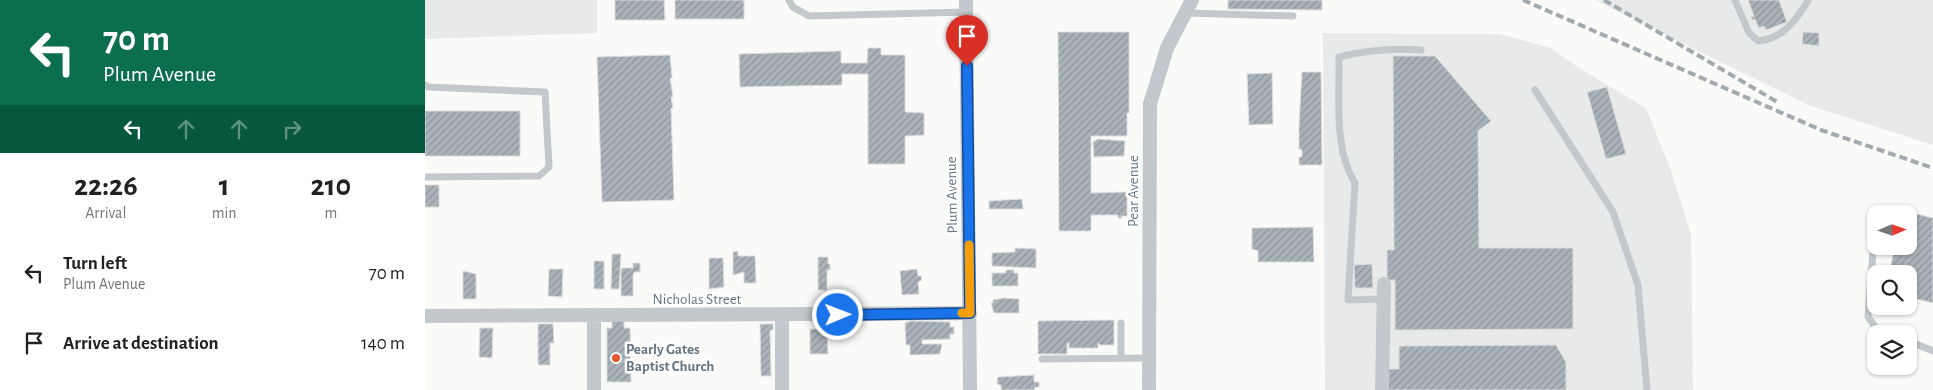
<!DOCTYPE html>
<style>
:root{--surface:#fff;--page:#f2f2f2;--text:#222;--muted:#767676}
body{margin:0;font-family:"Alegreya Sans",sans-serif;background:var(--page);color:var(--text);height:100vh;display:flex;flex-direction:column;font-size:19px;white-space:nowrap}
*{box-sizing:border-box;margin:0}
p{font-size:16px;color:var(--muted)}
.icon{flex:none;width:28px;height:28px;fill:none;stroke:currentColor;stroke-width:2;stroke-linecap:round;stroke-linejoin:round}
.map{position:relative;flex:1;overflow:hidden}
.side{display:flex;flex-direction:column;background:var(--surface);width:425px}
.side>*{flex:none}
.top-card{background:#0b6e4f;color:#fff;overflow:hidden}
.needle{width:32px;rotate:88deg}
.controls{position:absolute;left:1442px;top:205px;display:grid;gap:10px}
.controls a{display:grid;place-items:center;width:50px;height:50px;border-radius:10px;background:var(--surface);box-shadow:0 1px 4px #0004;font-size:25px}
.pin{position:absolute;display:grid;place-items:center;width:42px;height:42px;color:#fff;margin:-51px -21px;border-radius:50% 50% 50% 0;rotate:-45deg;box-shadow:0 0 5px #0007}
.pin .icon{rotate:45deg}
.me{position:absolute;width:55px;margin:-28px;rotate:89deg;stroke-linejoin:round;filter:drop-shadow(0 0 4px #0008)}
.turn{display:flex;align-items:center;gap:18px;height:105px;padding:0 20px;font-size:22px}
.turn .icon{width:65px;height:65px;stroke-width:2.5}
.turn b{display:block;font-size:35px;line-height:42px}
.lanes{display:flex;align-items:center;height:48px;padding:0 20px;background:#0003;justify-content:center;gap:25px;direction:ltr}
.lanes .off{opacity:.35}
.eta{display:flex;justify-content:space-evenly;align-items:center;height:85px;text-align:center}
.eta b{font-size:30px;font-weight:700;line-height:35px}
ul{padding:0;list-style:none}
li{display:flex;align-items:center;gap:15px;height:70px;padding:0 20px}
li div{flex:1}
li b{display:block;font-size:19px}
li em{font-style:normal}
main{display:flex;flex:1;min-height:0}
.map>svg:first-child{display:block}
.built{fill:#e8e9e9}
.building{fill:url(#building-hatch);stroke:#dcdcda}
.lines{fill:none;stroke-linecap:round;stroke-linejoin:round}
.service{stroke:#c3c8cc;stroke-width:7}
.minor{stroke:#c3c8cc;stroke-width:14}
.rail{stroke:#a2aab0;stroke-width:4;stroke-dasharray:8 4;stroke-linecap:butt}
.route-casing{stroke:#114b97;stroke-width:12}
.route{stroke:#1a73e8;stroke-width:9}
.slow{stroke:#f59e0b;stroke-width:9}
.poi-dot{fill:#e4572e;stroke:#fff;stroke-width:2}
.labels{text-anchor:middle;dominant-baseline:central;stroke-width:5;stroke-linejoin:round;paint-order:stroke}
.street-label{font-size:15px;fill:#657683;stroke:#fff}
.poi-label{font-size:15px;font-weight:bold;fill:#657683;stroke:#fff;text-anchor:start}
</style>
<main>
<section class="side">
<div class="top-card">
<div class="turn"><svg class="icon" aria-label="left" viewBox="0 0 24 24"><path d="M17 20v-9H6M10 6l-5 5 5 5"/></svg><div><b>70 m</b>Plum Avenue</div></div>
<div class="lanes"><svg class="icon" aria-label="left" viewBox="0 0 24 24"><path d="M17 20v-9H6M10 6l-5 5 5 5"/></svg><svg class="icon off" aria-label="ahead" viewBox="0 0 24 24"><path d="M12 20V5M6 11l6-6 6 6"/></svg><svg class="icon off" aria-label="ahead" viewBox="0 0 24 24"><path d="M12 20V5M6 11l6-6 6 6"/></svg><svg class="icon off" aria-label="right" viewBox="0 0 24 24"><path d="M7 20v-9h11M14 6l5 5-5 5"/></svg></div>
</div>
<div class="eta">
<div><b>22:26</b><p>Arrival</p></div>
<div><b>1</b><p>min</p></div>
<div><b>210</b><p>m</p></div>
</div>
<ul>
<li><svg class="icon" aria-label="left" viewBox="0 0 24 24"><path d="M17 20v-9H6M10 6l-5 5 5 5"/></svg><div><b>Turn left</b><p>Plum Avenue</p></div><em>70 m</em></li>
<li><svg class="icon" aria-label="arrive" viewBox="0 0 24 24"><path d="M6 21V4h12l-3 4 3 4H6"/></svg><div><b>Arrive at destination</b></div><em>140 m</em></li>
</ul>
</section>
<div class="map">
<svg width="1508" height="390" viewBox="0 0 1508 390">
<defs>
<pattern id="building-hatch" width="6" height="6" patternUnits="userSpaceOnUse" patternTransform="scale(1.25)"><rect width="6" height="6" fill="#aab3b9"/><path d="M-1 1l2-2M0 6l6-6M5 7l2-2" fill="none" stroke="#8e969c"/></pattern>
</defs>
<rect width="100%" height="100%" fill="#fafaf8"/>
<path class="built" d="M0 0H172V33L0 39Z
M1170 0H1508V145L1383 105Z
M898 33 1074 34 1126 48 1154 68 1221 108 1245 168 1266 234 1268 390H900Z"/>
<path class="building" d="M190 0H239L240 20H190Z
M250 0H319V19H250Z
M803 0H897V10L803 9Z
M1323 0H1354L1362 22 1341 30 1339 26 1334 28 1330 19 1327 20 1326 17 1329 16Z
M633 32H704V113H702V136H666V193L702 192V216H696L697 218H693V215H666V231H634Z
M1378 32 1394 33V46L1377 44Z
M443 48H456V55H480V112L499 113V135L480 136V164H443V74H417V85L315 87 314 54 416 51V63H442Z
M245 55 247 78H245L248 97H246L248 108H246L249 200 177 202 172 57Z
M968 56H1010L1066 121 1053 131 1054 248H1148V329L970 330V280H962V250H969Z
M877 72H896L897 165H874V157H877V150L874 149V126Z
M847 73 848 124 824 125 822 74Z
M1182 87 1201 154 1181 159 1162 92Z
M0 111H95V156H0Z
M673 139 700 141 699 156 669 157 668 142Z
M0 185H14V207H0Z
M597 199 598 209H564V201Z
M1479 211 1508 218V303L1484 297V274H1464L1470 246H1484V214H1478Z
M888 227 889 262H833V251L827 249V228Z
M590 248 611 249V268L567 266V253L590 252Z
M313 251V256H330L331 283H319V272L308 275V252Z
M187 254H196L194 289H186Z
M393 257H403V264H405V270H402V290H393Z
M284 258H298L299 287 284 289Z
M169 261H179V289H169Z
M208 263H215V272H209L208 276V296H196V271L197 268H208Z
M947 264 948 288H930L929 265Z
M124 269H138L137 297 123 296Z
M492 269 493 276H496L497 280 493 282 494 294 477 295 475 271Z
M581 270H589V273H593V286H567V273H581Z
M38 271 51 274V299H38Z
M579 298 594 299V313H569L566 303H568V300Z
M187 320H199V328H205L206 382H182V328H187Z
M689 320V345H675L673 343V348H644V343H642V354H613V321Z
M486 321 525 322V327H529V334H525V339L497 340V344H517L515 354 485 355V345H481L480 323Z
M113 324H128L129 343H125V365H113Z
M335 324H348V330H345L346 376H336Z
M55 328H68L67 358 54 357Z
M385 329H402L403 354H385Z
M1131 345 1141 362V390H961L963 369H974V346Z
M609 375V382H614V387H610L609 390H576V385L572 384 573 377Z"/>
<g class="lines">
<path class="service" d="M364 0 368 7 384 16 541 12
M1310 0 1324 33 1333 41C1358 39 1371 20 1383 1
M761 13 868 16
M0 85 3 87 120 92 124 167 114 176 0 177
M1110 90 1188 212 1213 285 1222 390
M1449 238 1443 317 1451 328 1466 334
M958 299 923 300 930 183C908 148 915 97 914 57 943 50 967 48 996 50
M696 323V358
M1484 341 1508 351
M617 359 724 358"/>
<path class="minor" d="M541 0 545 390
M0 316 545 313
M169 390V316
M357 390V315
M724 390 725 104 742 48 767 0
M957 390 959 284"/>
<path class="rail" d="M1098 0 1396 130 1508 168
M1179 0 1354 103"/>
</g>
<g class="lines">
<defs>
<path id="route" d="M413 315 545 313 542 66"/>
</defs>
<use href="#route" class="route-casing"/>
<use href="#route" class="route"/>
<path class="slow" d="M537 313H545L544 245"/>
</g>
<circle class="poi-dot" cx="191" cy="358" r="5"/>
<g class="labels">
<g class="street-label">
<text transform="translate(708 191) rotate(-90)">Pear Avenue</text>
<text transform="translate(527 195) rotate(-91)">Plum Avenue</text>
<text x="272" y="299">Nicholas Street</text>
</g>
<g class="poi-label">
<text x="201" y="349">Pearly Gates<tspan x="201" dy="17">Baptist Church</tspan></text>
</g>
</g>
</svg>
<div class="controls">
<a><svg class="needle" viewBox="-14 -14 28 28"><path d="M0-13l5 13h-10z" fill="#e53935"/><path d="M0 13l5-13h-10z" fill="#767676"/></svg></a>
<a><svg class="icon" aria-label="search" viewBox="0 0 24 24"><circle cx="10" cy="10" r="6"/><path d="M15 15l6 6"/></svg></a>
<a><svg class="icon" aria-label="layers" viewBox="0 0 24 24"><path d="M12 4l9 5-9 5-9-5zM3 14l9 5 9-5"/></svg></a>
</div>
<div class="pin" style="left:542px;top:66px;background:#d93025"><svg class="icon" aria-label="arrive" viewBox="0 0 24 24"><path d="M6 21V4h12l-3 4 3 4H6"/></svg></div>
<svg class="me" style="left:413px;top:315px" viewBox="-20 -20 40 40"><circle r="17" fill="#1a73e8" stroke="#fff" stroke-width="3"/><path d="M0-11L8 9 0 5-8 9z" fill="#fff"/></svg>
</div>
</main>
